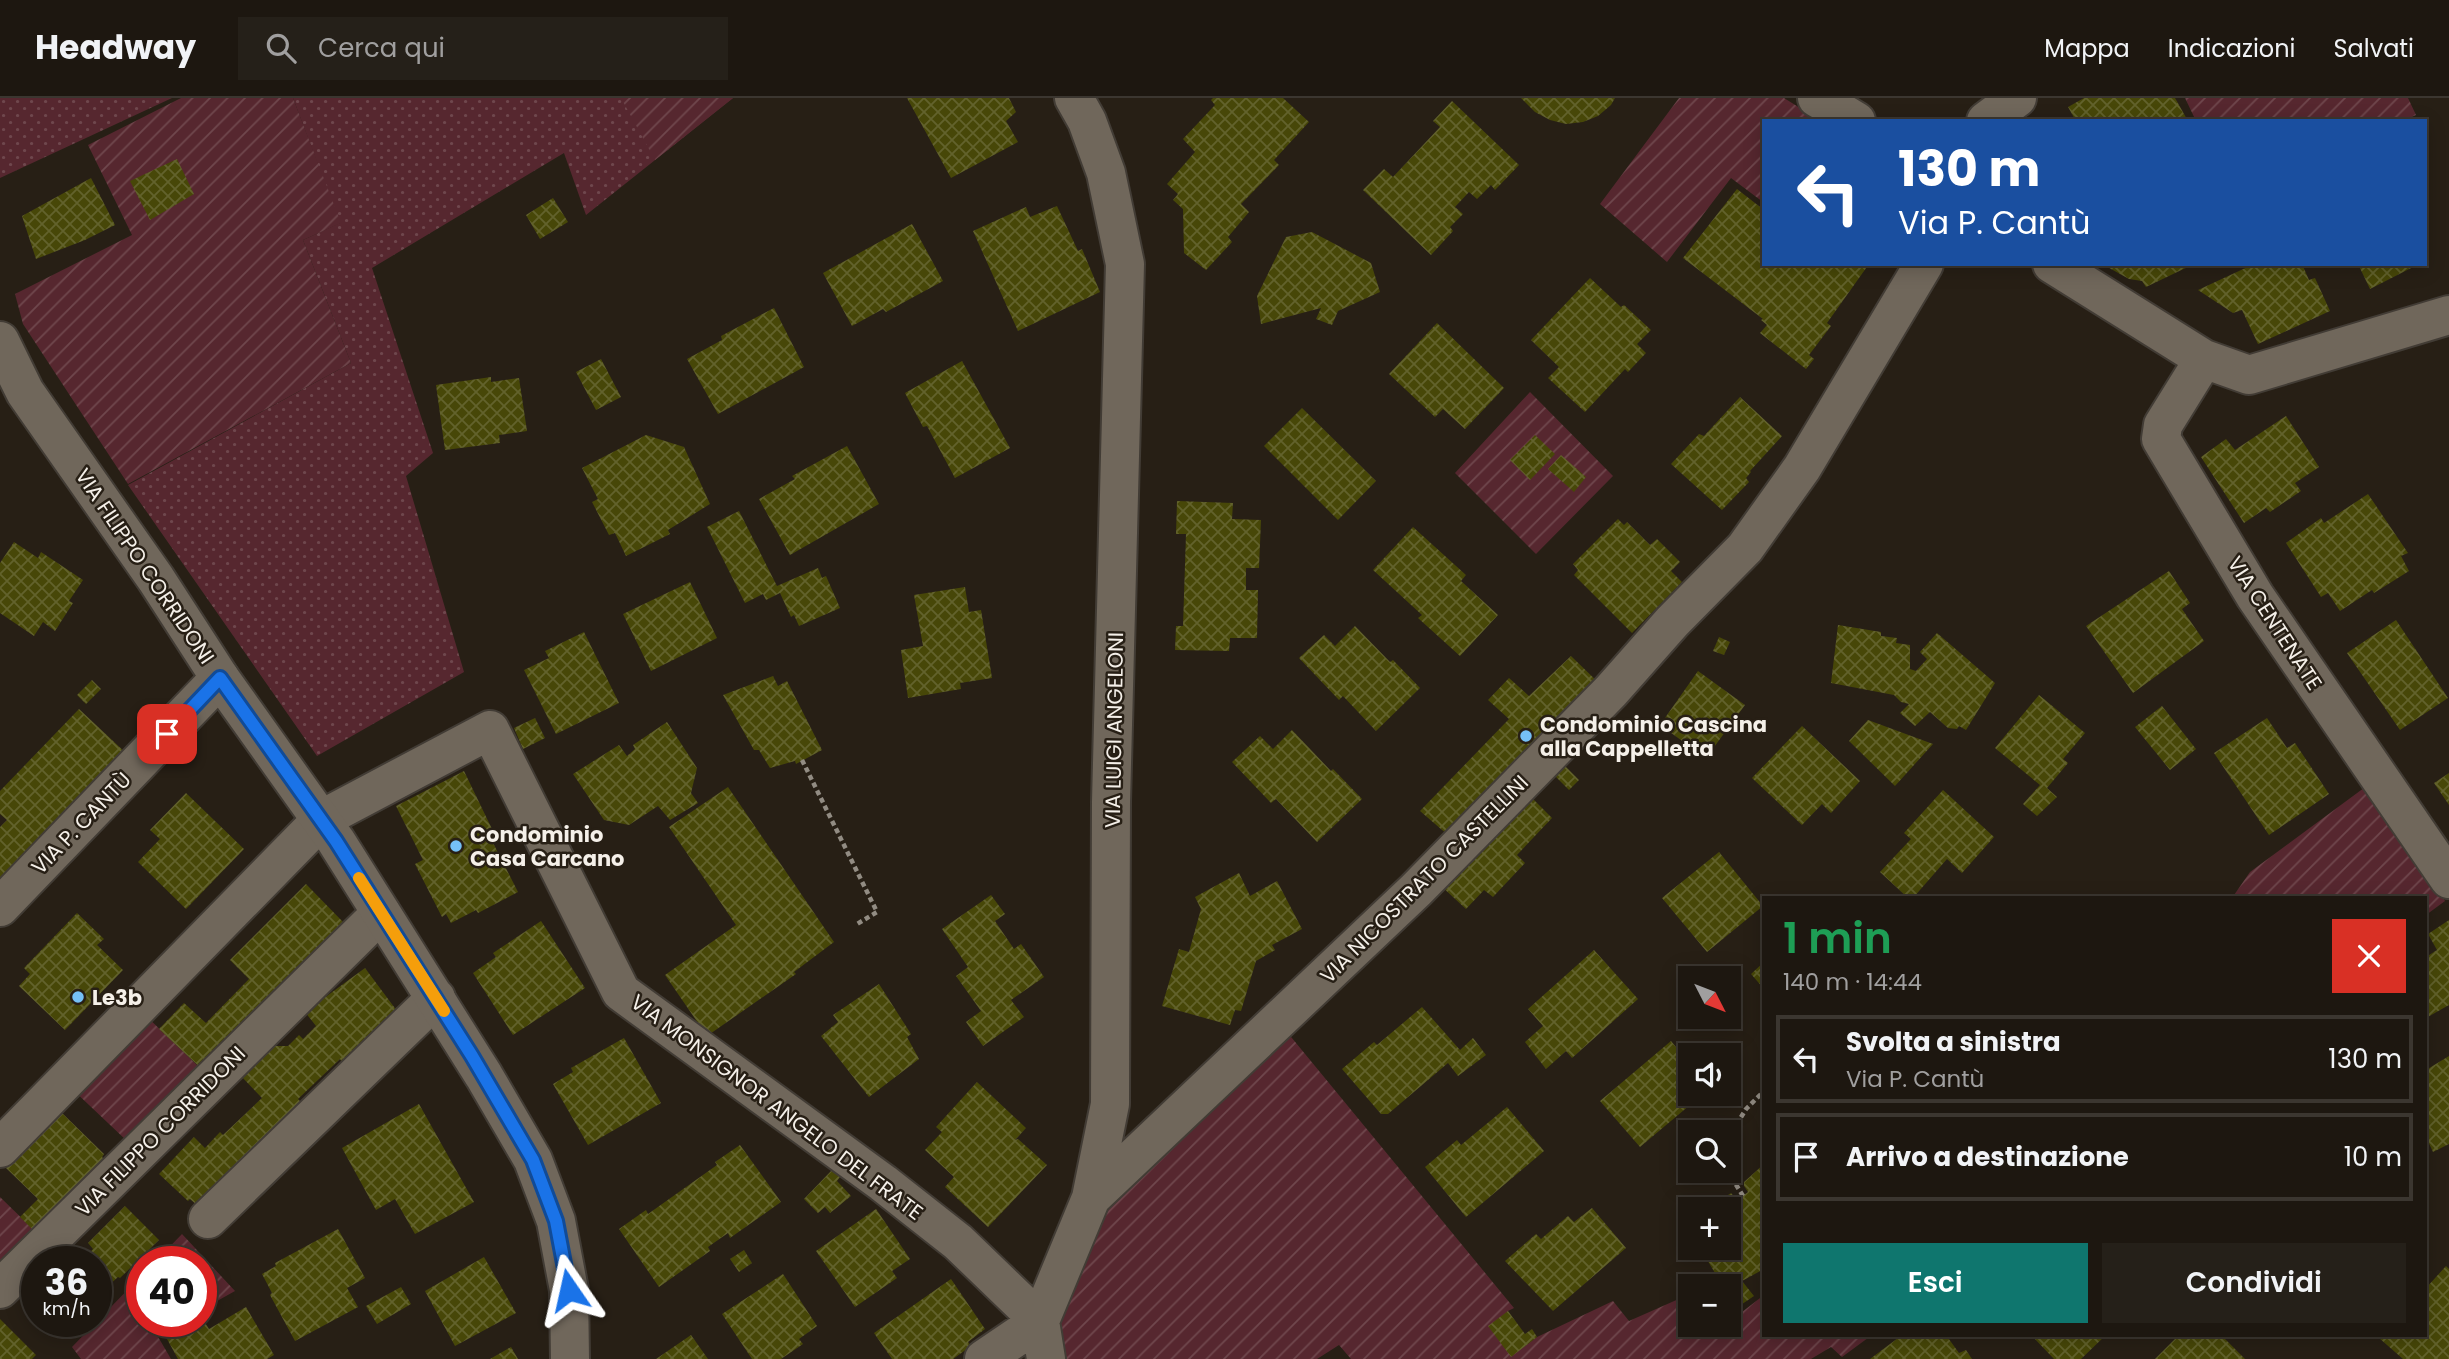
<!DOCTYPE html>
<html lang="it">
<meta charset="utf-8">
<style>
:root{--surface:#1d1710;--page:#252019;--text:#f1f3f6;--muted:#a09f9f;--line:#3b3630;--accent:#0f766e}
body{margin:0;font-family:Poppins,sans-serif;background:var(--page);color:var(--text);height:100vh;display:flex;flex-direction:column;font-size:26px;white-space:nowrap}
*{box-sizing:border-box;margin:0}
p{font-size:23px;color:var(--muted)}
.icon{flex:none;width:38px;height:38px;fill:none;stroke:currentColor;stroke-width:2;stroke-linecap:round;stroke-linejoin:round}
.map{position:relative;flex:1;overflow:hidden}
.panel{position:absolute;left:1762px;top:798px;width:665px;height:441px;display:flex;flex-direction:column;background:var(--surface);border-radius:0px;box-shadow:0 4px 18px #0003,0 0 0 2px var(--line)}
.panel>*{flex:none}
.banner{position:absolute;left:1762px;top:21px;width:665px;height:147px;border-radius:0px;box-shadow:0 4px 18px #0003,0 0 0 2px var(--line);background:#1a4fa0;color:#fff;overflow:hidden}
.needle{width:46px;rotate:132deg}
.controls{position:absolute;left:1678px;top:868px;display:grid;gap:14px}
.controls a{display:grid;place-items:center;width:63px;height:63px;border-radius:0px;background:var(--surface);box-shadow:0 4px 18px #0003,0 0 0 2px var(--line);font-size:35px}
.speed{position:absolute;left:21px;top:1148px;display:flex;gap:14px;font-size:35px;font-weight:700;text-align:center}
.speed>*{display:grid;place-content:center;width:91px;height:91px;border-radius:50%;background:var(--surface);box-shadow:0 4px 18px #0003,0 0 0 2px var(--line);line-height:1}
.speed small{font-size:18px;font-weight:400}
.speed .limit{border:10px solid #d22;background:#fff;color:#111}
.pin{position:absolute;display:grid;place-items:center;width:60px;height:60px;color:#fff;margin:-30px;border-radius:14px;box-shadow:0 4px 10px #0006}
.me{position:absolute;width:77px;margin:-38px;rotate:349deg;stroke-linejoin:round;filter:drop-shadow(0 0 5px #0008)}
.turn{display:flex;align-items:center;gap:24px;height:147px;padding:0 21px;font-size:32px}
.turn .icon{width:91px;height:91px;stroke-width:2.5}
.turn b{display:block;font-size:49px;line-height:60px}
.round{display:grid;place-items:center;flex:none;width:74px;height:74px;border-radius:0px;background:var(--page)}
.headline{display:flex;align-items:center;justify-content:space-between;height:119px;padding:0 21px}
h1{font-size:42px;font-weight:600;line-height:52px;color:#1e9e55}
.primary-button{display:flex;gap:14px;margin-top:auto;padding:14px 21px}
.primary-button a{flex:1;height:80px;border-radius:0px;background:var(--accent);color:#fff;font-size:28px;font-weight:600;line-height:80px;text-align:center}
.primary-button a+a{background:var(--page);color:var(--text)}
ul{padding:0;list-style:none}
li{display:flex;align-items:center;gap:21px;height:88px;margin:0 14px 10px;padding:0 7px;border:4px solid var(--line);border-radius:0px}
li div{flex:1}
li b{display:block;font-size:26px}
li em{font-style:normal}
header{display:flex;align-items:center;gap:42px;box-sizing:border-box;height:98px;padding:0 35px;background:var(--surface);border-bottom:2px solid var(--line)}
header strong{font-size:33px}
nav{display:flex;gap:38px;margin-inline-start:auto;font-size:24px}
.search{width:490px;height:63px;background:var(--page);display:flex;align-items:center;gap:18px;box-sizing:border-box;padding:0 24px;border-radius:0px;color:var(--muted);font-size:26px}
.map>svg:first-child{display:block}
.grass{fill:url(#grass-dots)}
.garden{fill:url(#garden-furrows)}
.building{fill:url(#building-cross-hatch)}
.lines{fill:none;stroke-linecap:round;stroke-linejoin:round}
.street-casing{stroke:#423c35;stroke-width:42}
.secondary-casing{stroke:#423c35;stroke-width:42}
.path{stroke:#928c83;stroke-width:4.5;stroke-dasharray:5 3.5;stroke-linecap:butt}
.street{stroke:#70675b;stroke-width:38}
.secondary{stroke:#70675b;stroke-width:38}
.route-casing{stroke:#114b97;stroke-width:18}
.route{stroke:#1a73e8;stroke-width:12}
.slow{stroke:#f59e0b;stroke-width:12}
.poi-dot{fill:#75c0f6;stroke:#271f15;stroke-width:2.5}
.labels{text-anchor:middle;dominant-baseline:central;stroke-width:5;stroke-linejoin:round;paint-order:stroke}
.street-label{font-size:21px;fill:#f5f0e9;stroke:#271f15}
.poi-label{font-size:21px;font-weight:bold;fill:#f5f0e9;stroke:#271f15;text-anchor:start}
</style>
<header>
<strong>Headway</strong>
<div class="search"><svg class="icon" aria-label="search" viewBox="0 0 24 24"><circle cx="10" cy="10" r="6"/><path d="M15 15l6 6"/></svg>Cerca qui</div>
<nav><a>Mappa</a><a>Indicazioni</a><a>Salvati</a></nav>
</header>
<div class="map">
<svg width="2449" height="1261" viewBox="0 0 2449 1261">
<defs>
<pattern id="grass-dots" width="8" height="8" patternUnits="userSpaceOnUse" patternTransform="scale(1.75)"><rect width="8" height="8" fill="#56272f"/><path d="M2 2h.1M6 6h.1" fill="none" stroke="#6f474d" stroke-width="1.8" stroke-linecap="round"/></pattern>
<pattern id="garden-furrows" width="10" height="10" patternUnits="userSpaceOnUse" patternTransform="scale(1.75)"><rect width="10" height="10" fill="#56272f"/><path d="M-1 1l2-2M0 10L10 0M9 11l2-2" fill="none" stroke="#6f474d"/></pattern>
<pattern id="building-cross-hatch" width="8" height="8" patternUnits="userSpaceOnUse" patternTransform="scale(1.75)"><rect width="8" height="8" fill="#474708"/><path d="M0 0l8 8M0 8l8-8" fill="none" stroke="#62622c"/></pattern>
</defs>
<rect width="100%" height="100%" fill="#271f15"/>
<path class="grass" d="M0 0H172L0 80Z
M293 0H733L586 117 564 55 372 170 433 355 406 378 464 574 317 658 128 387 351 265 303 142 340 125Z"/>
<path class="garden" d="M181 0H293L341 125 303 142 351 265 128 386 23 226 15 196 132 137 88 47Z
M621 0H733L655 62Z
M1679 0H1784L1816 20 1814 23H1764L1763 104 1731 80 1667 164 1600 106Z
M2185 0H2408L2416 17 2403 23H2196Z
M1530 294 1613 378 1536 456 1455 375Z
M2372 684 2445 803 2426 817V800H2232L2250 774Z
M142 914 198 968 127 1043 70 989Z
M1287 934 1514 1210 1508 1213 1511 1258 1537 1239 1613 1203 1629 1223 1690 1196V1227H1729V1224L1764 1197V1237H1872L1842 1259 1831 1249 1811 1261H1351L1339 1247 1317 1261H1053V1241L1092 1127 1164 1048Z
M0 1099 37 1135 0 1172Z
M182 1136 235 1193 201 1212V1164H155Z
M142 1177V1223H182L157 1237 171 1261H81L72 1249Z"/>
<path class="building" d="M907 0H1009L1016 14 1006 23 1018 44 951 80Z
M1213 0H1283L1309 24 1274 62 1279 67 1241 106 1249 114 1228 139 1232 144 1206 172 1184 155 1183 111 1173 102 1178 96 1167 86 1195 54 1183 41 1215 7 1211 2Z
M1521 0H1615L1611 7 1598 18 1583 24 1566 26 1550 22 1535 14Z
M2084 0H2175L2188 23H2076L2068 9Z
M1452 3 1519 67 1495 92 1491 87 1477 101 1469 94 1455 109 1463 116 1450 129 1453 133 1431 157 1363 92 1384 71 1393 79 1440 29 1433 23Z
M177 61 194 96 150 122 130 83Z
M91 80 115 127 85 142 36 161 22 118Z
M1737 91 1764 112V166H1869L1827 225 1831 228 1809 257 1814 261 1806 271 1760 235 1767 227 1761 222 1763 221 1683 160Z
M553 100 568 124 540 141 526 117Z
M1057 108 1078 153 1082 151 1100 194 1018 233 973 133 1026 109 1030 119Z
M912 126 943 183 886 214 883 211 852 228 823 175Z
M1312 134 1371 165 1380 194 1338 213 1332 227 1316 221 1321 210 1261 226 1257 198 1286 139Z
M2102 166H2194L2146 189 2142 183 2129 181Z
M2254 166H2272L2273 170 2281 166H2302L2309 182 2315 180 2330 213 2258 246 2242 212 2233 215 2198 192Z
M2358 166H2419L2370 191Z
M1590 180 1621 209 1624 207 1651 232 1637 246 1646 255 1628 274 1625 271 1585 314 1548 280 1559 269 1531 242Z
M774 210 804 269 718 316 687 261 722 242 721 238Z
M1437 225 1504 290 1465 331 1443 311 1435 319 1389 276Z
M601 261 621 299 596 312 576 274Z
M962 263 1010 350 955 380 927 328 923 329 905 295Z
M491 279V284L519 280 527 333 499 337 500 345 445 352 436 287Z
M1740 299 1782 338 1750 373 1751 374 1746 380 1749 384 1722 412 1671 366 1699 336 1704 338Z
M1302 310 1376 383 1338 422 1264 348Z
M2286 318 2319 369 2295 385 2301 393 2270 414 2266 410 2244 425 2201 359 2226 341 2235 352Z
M646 337 684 349 710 406 668 432 670 436 626 458 615 435 609 437 592 404 598 401 582 370Z
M1535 337 1555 356 1530 382 1510 362Z
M847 348 879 406 790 457 759 401 795 381 792 378Z
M1561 357 1586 379 1574 394 1548 371Z
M2368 396 2408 455 2401 458 2409 473 2374 495 2372 492 2340 513 2328 495 2321 499 2286 445 2321 420 2324 425Z
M1177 403 1233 405 1232 421 1261 422 1259 470H1246V492H1258L1257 540H1230L1229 553 1175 552 1176 528H1183L1186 436H1176Z
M739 413 777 488 818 470 822 480 826 478 840 510 799 528 794 517 791 519 780 495 766 502 763 496 745 505 707 429Z
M1618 421 1624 427 1627 424 1650 447 1657 441 1680 464 1671 473 1682 484 1632 535 1574 477 1578 472 1573 466Z
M1413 429 1466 477 1461 483 1498 517 1460 558 1418 520 1422 517 1373 472Z
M14 444 38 460 41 454 83 482 69 503 73 505 55 533 43 524 34 538 0 515V465Z
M2169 473 2190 505 2182 511 2204 543 2133 595 2086 528Z
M690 484 717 540 651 573 623 516Z
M965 489 969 514 981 512 992 580 960 585 961 591 908 600 901 552 923 548 914 497Z
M2396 522 2448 600 2400 632 2347 555Z
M1838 527 1881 534V538L1897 540 1896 545 1910 547V571L1916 573 1927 561 1920 554 1937 535 1995 585 1966 632 1959 628 1957 631 1948 630 1930 614 1915 628 1900 615 1909 606 1901 604 1894 597 1831 585Z
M1355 528 1390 564 1393 562 1420 590 1376 633 1343 598 1339 602 1299 560 1324 537 1335 548Z
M584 534 619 605 556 636 524 572 549 560 545 553Z
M1719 539 1730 544 1724 557 1713 553Z
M1571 558 1605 591 1456 744 1420 713 1509 621 1488 602 1509 580 1529 598Z
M1698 573 1745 607 1706 660 1660 627Z
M773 578 778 588 787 583 822 652 796 666 795 663 770 670 759 652H754L723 597Z
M92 582 101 591 86 606 77 597Z
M2039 597 2085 635 2063 661 2068 665 2047 690 2057 699 2037 718 2023 706 2040 687 1995 650Z
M2162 608 2196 651 2170 672 2135 629Z
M79 611 128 657 0 801V729L7 722 0 716V693Z
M535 620 545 640 523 651 514 630Z
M2267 620 2287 650 2295 645 2329 696 2269 737 2214 655Z
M1868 622 1933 646 1895 688 1849 643Z
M667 624 697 670 691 695 698 705 670 722 658 708 629 727 604 722 573 676 619 647 627 658 635 651 633 647Z
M1802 628 1860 683 1831 715 1822 706 1802 727 1752 680Z
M1292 632 1331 673 1333 671 1362 701 1317 744 1276 701 1271 705 1232 664 1260 638 1273 651Z
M1555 658 1579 682 1569 692 1545 668Z
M464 673 492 731 488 735 518 794 478 815 476 812 451 825 446 816 442 819 415 766 423 762 396 708Z
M2449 675V707L2434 685Z
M728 689 834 844 794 874 796 876 707 938 665 877 736 827 669 729Z
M1943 692 1994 739 1962 775 1947 761 1913 800H1908L1880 774 1911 741 1904 735Z
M186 695 244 751 186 811 138 764 160 741 150 732Z
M1527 695 1552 720 1517 757 1525 765 1493 799 1484 792 1466 811 1440 787Z
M1719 754 1763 808 1707 854 1662 800Z
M1239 775 1250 798 1277 783 1302 831 1272 847 1275 852 1256 863 1241 913 1235 912 1230 927 1162 908 1179 851 1189 854 1201 811 1195 799Z
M306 786 343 824 308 860 316 868 206 975 159 931 184 905 206 925 249 881 230 862Z
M991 797 1005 816 995 823 1014 851 1021 846 1044 879 1011 902 1024 919 983 948 966 924 981 913 956 878 968 869 942 831Z
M77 815 104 841 97 847 123 872 65 932 19 888 30 876 24 870Z
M2449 822V907L2426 920V859L2437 852 2428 836Z
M541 823 585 890 513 937 473 875 496 859 493 855Z
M1594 852 1638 901 1572 960 1566 953 1546 971 1525 944 1543 928 1528 911Z
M1764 864V891L1751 876Z
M365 870 406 925 346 970 340 961 298 1001 307 1010 198 1108 190 1101 188 1103 159 1076 194 1039 205 1050 220 1034 223 1037 262 1000 239 976 269 948H288L299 937 303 941 316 928 305 914Z
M879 886 911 936 907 939 919 961 869 999 821 938 838 924 833 917Z
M1422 909 1460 952 1473 940 1486 957 1458 978 1448 965 1388 1016H1381L1342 971 1374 944 1377 947Z
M624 940 661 1005 588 1047 553 986 573 974 571 970Z
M1671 943 1690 966V996H1703L1640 1049 1600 1003Z
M2449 958V1046L2433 1054 2426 1039V972Z
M977 984 1026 1030 1015 1042 1018 1041 1047 1067 988 1129 945 1089 954 1079 925 1052 942 1034 936 1029Z
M419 1006 474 1104 415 1136 395 1101 376 1112 342 1050Z
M1507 1009 1544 1053 1466 1119 1425 1069 1457 1042 1461 1047Z
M61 1014 104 1056 102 1059 109 1066 38 1137 20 1119 38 1101 6 1070Z
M740 1047 781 1104 730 1140 728 1135 708 1149 710 1153 659 1189 619 1131 646 1112 648 1116 717 1067 715 1064Z
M1764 1066V1171L1742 1183 1754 1198 1729 1215V1188H1707L1718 1180 1700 1150H1729V1111H1707L1731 1095 1737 1102 1748 1094 1744 1088V1084Z
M832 1072 840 1079 837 1083 851 1098 830 1115 825 1109 818 1115 804 1101Z
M125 1108 159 1142 120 1180 118 1179 104 1192 107 1194 96 1204V1164H80L93 1151 88 1145Z
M1592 1110 1626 1150 1553 1213 1505 1163 1536 1136 1541 1141 1568 1118 1574 1124Z
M876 1111 910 1161 892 1173 897 1180 855 1209 816 1153Z
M338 1131 365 1180 347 1190 358 1209 295 1243 270 1197 272 1195 262 1176 276 1168 275 1165Z
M744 1152 752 1165 739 1174 730 1161Z
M484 1159 516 1215 455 1248 425 1193Z
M2446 1168 2449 1171V1261H2403L2379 1240 2382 1237H2426V1190Z
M783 1176 817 1228 799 1241 803 1246 781 1261H752L722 1216Z
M951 1181 985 1231 968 1244 971 1248 953 1261H892L874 1235Z
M401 1189 411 1206 377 1226 366 1208Z
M246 1209 274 1257 267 1261H178L167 1241 197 1223H201V1218L209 1231Z
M1508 1213 1525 1236 1532 1231 1537 1239 1511 1259 1488 1228Z
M0 1221 36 1257 32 1261H0Z
M691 1237 708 1261H656Z
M1902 1237H1946L1959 1255 1966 1252 1972 1261H1870Z
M2031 1237H2106L2081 1261H2054Z
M2179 1237H2221L2245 1261H2155Z
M511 1249 518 1261H490Z"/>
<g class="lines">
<defs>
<path id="street" d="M1817 0 1856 23
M1986 23 2017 0
M2052 166 2204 261 2249 277 2449 217
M2204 261 2163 327 2161 341 2255 498 2449 781
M0 809 220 580
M0 1050 322 721 490 632 621 894 883 1085 958 1144 1040 1223
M1091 1100 1416 792 1611 593 1672 524 1745 450 1802 370 1924 166
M208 1121 436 900
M0 1191 381 815
M984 1261 1040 1223
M1046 1261 1040 1223 1091 1100 1110 1006 1111 704 1125 166 1106 75 1087 23 1074 0"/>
<path id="secondary" d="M0 243 25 294 156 481 220 580 336 743 484 978 533 1062 556 1123 569 1192 570 1261"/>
</defs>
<use href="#street" class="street-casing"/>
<use href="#secondary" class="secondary-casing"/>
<path class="path" d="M802 662 877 814 857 826
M1743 1098 1730 1077 1732 1034 1746 1011 1764 993"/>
<use href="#street" class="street"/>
<use href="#secondary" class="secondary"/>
</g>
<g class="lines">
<defs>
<path id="route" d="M167 636 220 580 336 743 472 958 533 1062 556 1123 569 1192"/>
</defs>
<use href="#route" class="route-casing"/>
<use href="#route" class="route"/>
<path class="slow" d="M359 780 444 913"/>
</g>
<g class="poi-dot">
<circle cx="1526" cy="638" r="7"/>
<circle cx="456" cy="748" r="7"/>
<circle cx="78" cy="899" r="7"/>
</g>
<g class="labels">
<g class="street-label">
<text transform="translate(145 468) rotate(56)">VIA FILIPPO CORRIDONI</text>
<text transform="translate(2275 525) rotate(57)">VIA CENTENATE</text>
<text transform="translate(1114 632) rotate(-89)">VIA LUIGI ANGELONI</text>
<text transform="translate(81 725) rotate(-46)">VIA P. CANTÙ</text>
<text transform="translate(1424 781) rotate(-45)">VIA NICOSTRATO CASTELLINI</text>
<text transform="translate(777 1009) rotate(37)">VIA MONSIGNOR ANGELO DEL FRATE</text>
<text transform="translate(160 1033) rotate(-45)">VIA FILIPPO CORRIDONI</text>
</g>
<g class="poi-label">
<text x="1540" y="626">Condominio Cascina<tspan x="1540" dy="24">alla Cappelletta</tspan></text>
<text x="470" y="736">Condominio<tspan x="470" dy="24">Casa Carcano</tspan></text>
<text x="92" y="899">Le3b</text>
</g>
</g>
</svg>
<div class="controls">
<a><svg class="needle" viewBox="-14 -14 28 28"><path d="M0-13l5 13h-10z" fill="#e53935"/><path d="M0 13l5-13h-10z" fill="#a09f9f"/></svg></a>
<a><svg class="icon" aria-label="sound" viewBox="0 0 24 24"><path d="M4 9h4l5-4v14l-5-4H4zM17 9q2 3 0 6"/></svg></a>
<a><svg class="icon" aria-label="search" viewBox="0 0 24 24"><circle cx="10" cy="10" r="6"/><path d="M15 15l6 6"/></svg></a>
<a>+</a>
<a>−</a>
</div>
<div class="speed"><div>36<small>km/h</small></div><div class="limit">40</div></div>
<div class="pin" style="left:167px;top:636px;background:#d93025"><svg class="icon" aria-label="arrive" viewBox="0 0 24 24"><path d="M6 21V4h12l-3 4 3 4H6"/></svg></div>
<svg class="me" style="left:569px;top:1192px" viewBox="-20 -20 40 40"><path d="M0-17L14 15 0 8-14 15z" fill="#1a73e8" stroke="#fff" stroke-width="4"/></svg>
<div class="banner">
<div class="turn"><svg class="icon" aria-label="left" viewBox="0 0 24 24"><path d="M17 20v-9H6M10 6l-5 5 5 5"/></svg><div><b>130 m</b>Via P. Cantù</div></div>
</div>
<section class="panel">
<div class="headline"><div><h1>1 min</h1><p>140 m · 14:44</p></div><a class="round" style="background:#d93025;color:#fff"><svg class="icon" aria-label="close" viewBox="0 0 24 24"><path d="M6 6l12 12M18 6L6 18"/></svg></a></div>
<ul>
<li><svg class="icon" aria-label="left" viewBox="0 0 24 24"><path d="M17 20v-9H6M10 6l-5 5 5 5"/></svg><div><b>Svolta a sinistra</b><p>Via P. Cantù</p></div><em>130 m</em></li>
<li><svg class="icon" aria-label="arrive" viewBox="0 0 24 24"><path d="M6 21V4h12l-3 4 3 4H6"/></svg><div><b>Arrivo a destinazione</b></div><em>10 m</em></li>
</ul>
<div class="primary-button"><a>Esci</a><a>Condividi</a></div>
</section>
</div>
